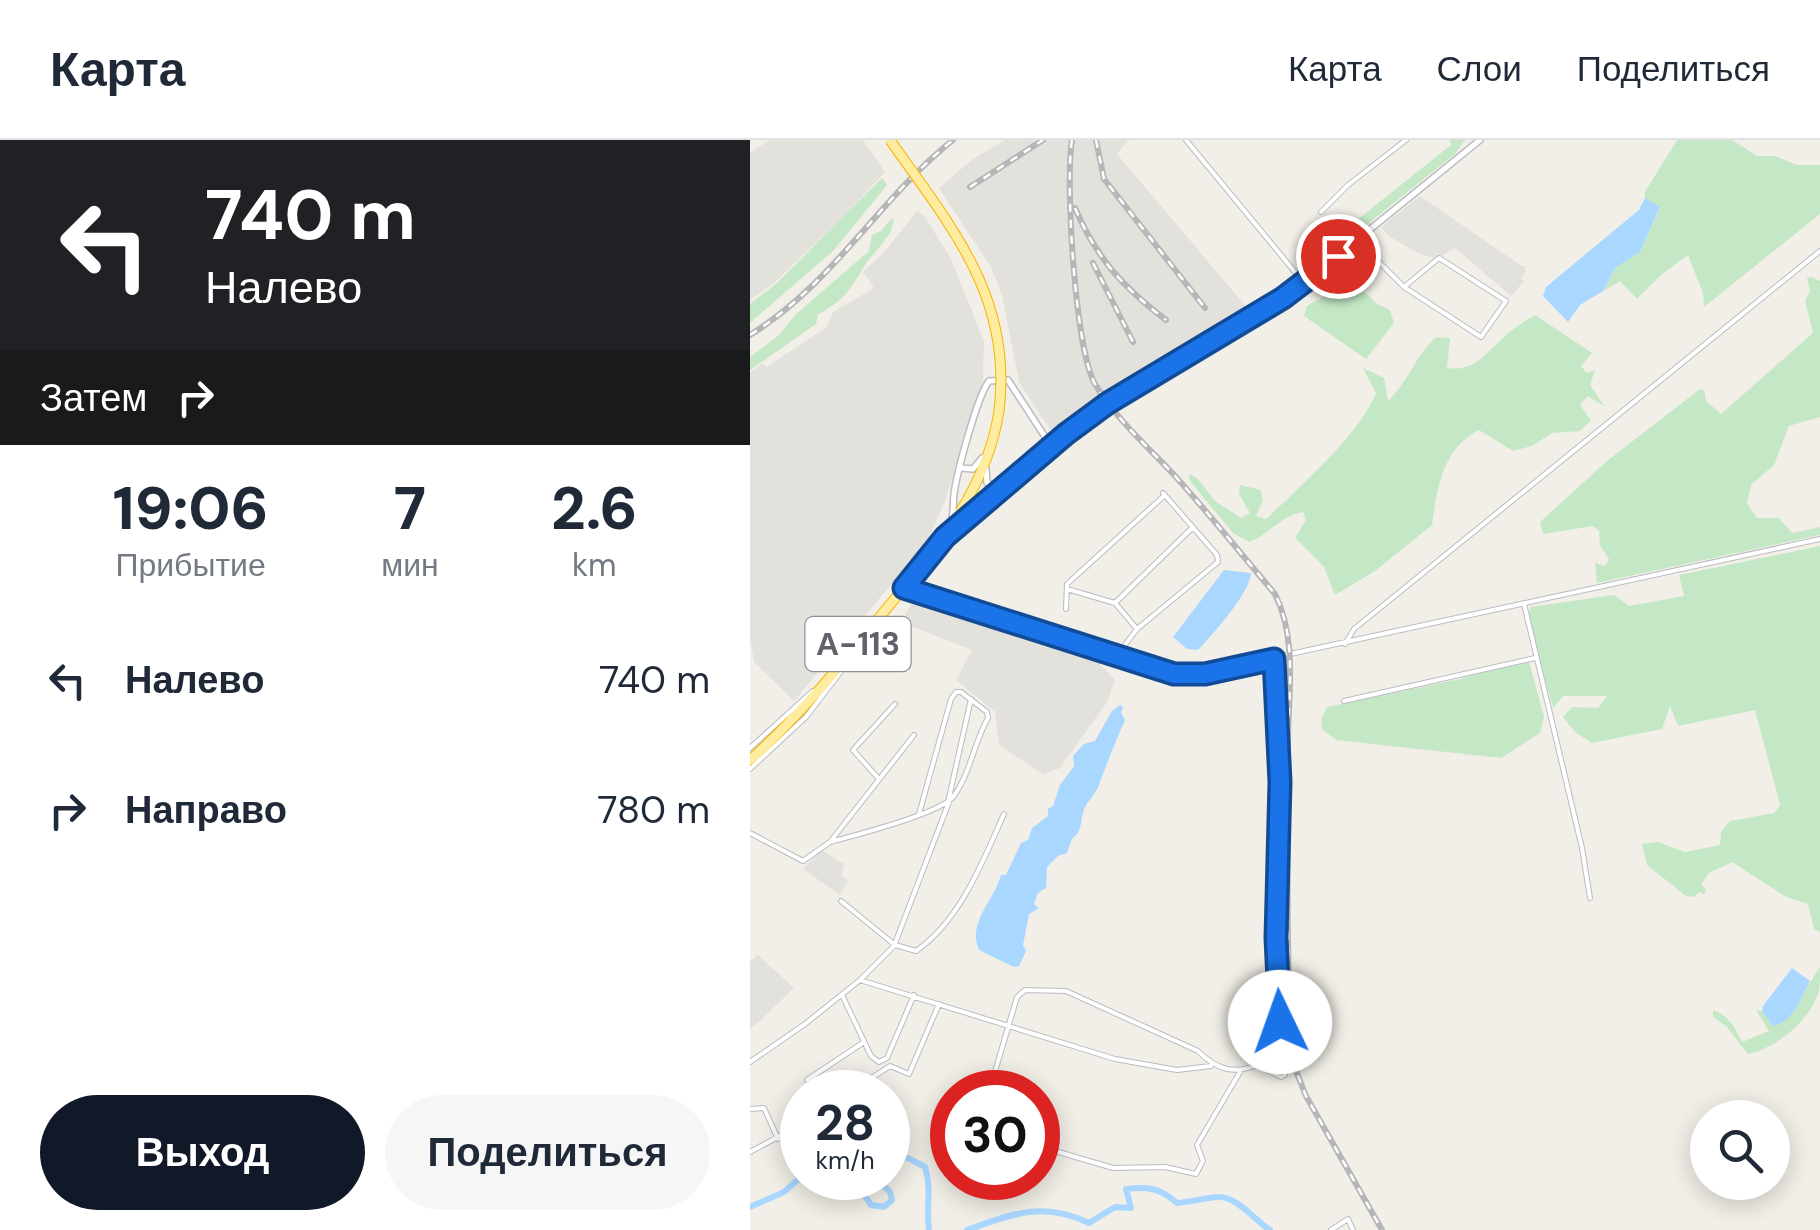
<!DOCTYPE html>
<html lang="ru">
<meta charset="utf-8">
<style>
:root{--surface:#fff;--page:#f6f6f7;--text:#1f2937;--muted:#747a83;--line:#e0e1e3;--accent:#111827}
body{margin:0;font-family:"DM Sans",sans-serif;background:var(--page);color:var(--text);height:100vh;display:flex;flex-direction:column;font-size:38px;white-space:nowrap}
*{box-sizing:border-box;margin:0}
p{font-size:32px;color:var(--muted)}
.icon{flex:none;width:55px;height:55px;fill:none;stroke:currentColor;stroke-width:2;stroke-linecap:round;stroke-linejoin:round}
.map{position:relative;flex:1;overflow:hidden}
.details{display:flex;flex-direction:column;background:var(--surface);width:750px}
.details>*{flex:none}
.guide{background:#202124;color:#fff;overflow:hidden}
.buttons{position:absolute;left:940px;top:960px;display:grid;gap:20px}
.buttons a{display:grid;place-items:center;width:100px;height:100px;border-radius:50%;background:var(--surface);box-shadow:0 5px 25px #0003;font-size:50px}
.speed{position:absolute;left:30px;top:930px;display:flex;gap:20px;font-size:50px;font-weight:700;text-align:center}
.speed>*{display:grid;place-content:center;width:130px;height:130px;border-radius:50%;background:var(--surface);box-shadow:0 5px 25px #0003;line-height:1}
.speed small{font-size:25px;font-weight:400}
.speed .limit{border:15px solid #d22;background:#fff;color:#111}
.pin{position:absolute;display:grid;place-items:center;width:85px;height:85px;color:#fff;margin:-42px;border:5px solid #fff;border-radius:50%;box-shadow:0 2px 10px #0007}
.me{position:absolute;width:110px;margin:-55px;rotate:357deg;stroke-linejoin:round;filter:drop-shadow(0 0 8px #0008)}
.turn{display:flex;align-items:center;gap:35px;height:210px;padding:0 40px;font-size:45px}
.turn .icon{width:130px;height:130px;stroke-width:2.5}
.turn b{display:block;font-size:70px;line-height:85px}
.then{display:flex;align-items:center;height:95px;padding:0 40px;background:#0003;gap:20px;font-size:38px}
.eta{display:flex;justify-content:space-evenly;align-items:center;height:170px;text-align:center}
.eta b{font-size:60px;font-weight:800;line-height:70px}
.cta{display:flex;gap:20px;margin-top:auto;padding:20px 40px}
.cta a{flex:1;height:115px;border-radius:60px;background:var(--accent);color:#fff;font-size:40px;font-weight:800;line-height:115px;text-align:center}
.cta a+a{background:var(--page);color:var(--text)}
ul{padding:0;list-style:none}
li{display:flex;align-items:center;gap:30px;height:130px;padding:0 40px}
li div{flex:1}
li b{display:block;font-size:38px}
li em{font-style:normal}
header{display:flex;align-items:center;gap:60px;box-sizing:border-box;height:140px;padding:0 50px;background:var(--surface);border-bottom:2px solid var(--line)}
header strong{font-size:48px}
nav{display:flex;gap:55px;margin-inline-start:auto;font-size:35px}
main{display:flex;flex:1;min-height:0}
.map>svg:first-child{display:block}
.industrial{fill:#e3e1dc}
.green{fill:#c4e8c6}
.water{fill:#a9d7ff}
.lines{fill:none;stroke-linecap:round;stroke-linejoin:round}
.river{stroke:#a9d7ff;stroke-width:6}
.minor-casing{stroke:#babcc1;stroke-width:6}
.tertiary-casing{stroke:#babcc1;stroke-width:8}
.trunk-casing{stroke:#f8b300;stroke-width:11}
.minor{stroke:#fff;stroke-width:4}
.tertiary{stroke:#fff;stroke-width:5}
.trunk{stroke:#feeda0;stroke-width:9}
.rail-casing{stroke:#b6b6b8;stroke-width:6}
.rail{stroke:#fff;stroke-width:2.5;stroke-dasharray:8;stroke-linecap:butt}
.trunk-bridge-casing{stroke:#f8b300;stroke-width:11;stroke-linecap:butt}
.trunk-bridge{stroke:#feeda0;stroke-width:9}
.route-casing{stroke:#114b97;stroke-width:25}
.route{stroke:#1a73e8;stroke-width:18}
.labels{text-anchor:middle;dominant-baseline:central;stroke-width:10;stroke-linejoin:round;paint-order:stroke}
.shield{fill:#fff;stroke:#8f9195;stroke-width:2.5}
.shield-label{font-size:32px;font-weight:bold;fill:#5f6268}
</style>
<header>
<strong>Карта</strong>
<nav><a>Карта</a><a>Слои</a><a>Поделиться</a></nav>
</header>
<main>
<section class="details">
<div class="guide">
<div class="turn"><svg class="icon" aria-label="left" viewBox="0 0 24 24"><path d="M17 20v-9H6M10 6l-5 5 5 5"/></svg><div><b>740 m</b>Налево</div></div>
<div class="then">Затем<svg class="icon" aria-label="right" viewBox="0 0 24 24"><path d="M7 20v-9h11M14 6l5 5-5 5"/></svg></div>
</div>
<div class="eta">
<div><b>19:06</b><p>Прибытие</p></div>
<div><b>7</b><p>мин</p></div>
<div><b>2.6</b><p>km</p></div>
</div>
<ul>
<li><svg class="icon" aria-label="left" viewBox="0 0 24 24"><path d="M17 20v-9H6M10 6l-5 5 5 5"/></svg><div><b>Налево</b></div><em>740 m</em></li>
<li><svg class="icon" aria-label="right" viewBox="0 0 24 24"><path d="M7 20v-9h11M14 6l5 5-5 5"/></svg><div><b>Направо</b></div><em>780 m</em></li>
</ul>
<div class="cta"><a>Выход</a><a>Поделиться</a></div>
</section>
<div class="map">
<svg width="1070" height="1090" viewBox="0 0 1070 1090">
<rect width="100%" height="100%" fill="#f1efe7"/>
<path class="industrial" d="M19 0H113L135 32 93 77 25 142 0 160V13Z
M255 0H379L367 14 499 170 361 252 308 292 301 291 269 242 252 155 242 129 189 48 223 19Z
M670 56 770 125 775 126 776 131 771 138 774 141 761 156 705 108 687 119 670 114 640 97 631 87Z
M167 71 175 77 201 119 220 166 234 202 233 240 195 361 178 400 44 561 4 522 0 497V233L13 223 16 227 76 188 83 172 124 148 113 132 135 111Z
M167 454 217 471 281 501 302 500 338 511 365 540 357 562 310 628 293 634 249 605 245 572 206 540 222 510 151 482Z
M71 710 94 724 91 735 98 741 90 755 53 729Z
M8 815 44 848 0 890V822Z"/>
<path class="green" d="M700 0H715L705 14 574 119 570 114 573 107 701 5Z
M927 0H982L1007 16H1025L1047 25H1070V74L954 167 953 153 938 115 911 135 887 159 870 141 853 151 865 128 890 112 910 68 895 58V52Z
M132 38 137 45 84 110 0 183V164L27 143Z
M141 79H144L141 91C133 105 120 116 112 130 101 149 90 164 68 174L66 184 0 230V217L29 195 44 176 119 111 122 95 131 91Z
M1062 137 1070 141V277L1039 286 1024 325 1001 345 997 363 1007 378H1029L1042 393 1070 387V395L847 443 845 423 855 426 859 419 850 406 849 391 843 386 793 394 790 382 857 321 950 249 954 250 956 261 971 274 1063 193 1055 161 1060 151 1057 138Z
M609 147 627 164 640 170 644 183 616 219 554 176 557 166 580 153 599 157Z
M785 175 842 213 831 226 837 233 845 230 840 245 854 266 838 256 830 265 841 280 830 291 802 293 782 306 763 311 729 290C693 308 687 348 682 385L625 431 585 455 574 427 545 398 556 380 553 372C528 377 522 393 499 402L483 393 440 341 439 334 447 338 465 361 491 378 500 373 489 354 490 345 511 350 513 360 506 376 516 379C549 348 610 294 626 253L613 228 634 238 638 261C659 241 665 216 686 197L700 198 697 228C723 232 734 215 752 199 762 189 773 182 785 175Z
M1070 406V792L1064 789 1058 764 1036 757 982 722 959 733 951 744 956 750 954 754 949 752 944 757 936 756 897 725 892 704 908 702 935 712 970 705 971 692 980 681 1024 673 1030 665 1005 570 928 586 920 566 912 589 842 603 826 593 813 577 822 567 848 568 857 556H813L803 568 778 476 781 467 864 455 879 466 934 456 929 435Z
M778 518 794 577 790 593 751 618 586 600 572 589 571 580 577 567 710 539Z
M1070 827C1070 835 1070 845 1069 852 1058 882 1028 907 998 914L976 886 963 877V870C979 876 985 887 992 902L1019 891 1006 870 1012 871 1023 886C1048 872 1054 850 1070 827Z"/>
<path class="water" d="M895 58 910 67 890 112 865 128 853 151 830 165 818 182 793 156 796 147 889 70Z
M474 430 501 433C500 453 463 494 448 510L437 509 423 497Z
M370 565 373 567 371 573 375 580C366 601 357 622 349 645 346 655 335 662 333 673 330 685 332 691 322 699L317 713 308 716 297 727 296 748 288 753 284 764 289 768 279 774 273 805 276 811 269 826 264 827 229 810C217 782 244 761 251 735H256L271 703 278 700 282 688 298 676V669L303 666 310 645 324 626 323 616 334 604 345 601 362 571Z
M1042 828 1060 841C1051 858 1043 882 1023 886L1012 871 1013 866Z"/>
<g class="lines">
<path class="river" d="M138 1027 144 1019 158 1018 175 1027C182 1049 176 1067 179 1090
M94 1038 107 1044 121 1065 134 1067 142 1060 140 1052 130 1042 131 1038
M0 1067 34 1052 52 1036
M217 1090C263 1074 292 1061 339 1083L365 1067 381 1068 376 1049C398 1046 410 1048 427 1063 441 1062 454 1058 467 1057 486 1055 504 1080 520 1090"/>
<defs>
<path id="minor" d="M436 0 554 143
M571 72 598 45 656 0
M608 101 654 147 731 197 756 161 689 118 654 147
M158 449 424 534 439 536 1070 399
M317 449 365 463
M774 464 832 708 840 758
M316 469 317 444 415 355
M387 489 365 463 443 387
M595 504 604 489 1070 111
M368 514 387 489 468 422 467 415 413 353
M594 561 785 518
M0 608 63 551
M0 629 56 577 122 491
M128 638 103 610 145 564
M198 662 221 559
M0 693 53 721 80 702 164 595
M80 702C103 696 190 673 203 657 220 635 224 602 238 578L237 572 211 552H206L201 559 169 674
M91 761 145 805 166 811C210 781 233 721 254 674
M110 840 365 919 427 930 461 926
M92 855 121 916 129 922 137 918 164 855
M0 922 55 884 110 840 144 806 199 662
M57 940 114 902
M100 952 140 926 159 934 189 864
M239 952 267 857 275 850 316 851 448 911C466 929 483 935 507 925L531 937 535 935 528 856 530 642 524 519
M0 969 14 968 28 999
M288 1006 363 1028 415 1027 446 1034 453 1021 447 1005 490 932
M0 1012 52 984
M581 1090 598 1079 603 1090"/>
<path id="tertiary" d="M211 328 223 329 232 318
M236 329 237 343 250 348
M202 377C204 369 203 362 204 354 207 332 227 257 239 241L258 240 301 306
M200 393 315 294 358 263 554 143 730 0"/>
<path id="trunk" d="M0 620C48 577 88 529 128 479 180 416 236 355 249 271"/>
</defs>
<use href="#minor" class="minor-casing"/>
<use href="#tertiary" class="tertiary-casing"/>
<use href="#trunk" class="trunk-casing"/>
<use href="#minor" class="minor"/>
<use href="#tertiary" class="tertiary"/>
<use href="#trunk" class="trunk"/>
<defs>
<path id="rail" d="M322 0C315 42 325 209 345 244 366 279 398 307 426 337 460 375 492 415 525 454 549 502 537 560 538 612 538 716 535 822 544 926L556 956 632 1090
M346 0 354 39 455 168
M220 47 293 0
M325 68C347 119 373 147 416 180
M343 123 383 202
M0 195C85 142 127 61 203 0"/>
</defs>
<use href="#rail" class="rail-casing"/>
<use href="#rail" class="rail"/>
<defs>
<path id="trunk-bridge" d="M140 0C201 87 263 157 249 271"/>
</defs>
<use href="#trunk-bridge" class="trunk-bridge-casing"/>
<use href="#trunk-bridge" class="trunk-bridge"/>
</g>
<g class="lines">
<defs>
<path id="route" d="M530 882 526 798 530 642 524 519 455 534H424L154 448 195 397 316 294 358 263 533 158 588 116"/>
</defs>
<use href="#route" class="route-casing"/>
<use href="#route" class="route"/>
</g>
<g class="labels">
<rect class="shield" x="55.5" y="477" width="105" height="54" rx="8"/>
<g class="shield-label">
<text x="108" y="504">А-113</text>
</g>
</g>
</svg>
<div class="buttons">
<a><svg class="icon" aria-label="search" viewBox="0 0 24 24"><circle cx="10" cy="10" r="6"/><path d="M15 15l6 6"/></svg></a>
</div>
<div class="speed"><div>28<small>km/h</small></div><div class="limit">30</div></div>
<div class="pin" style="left:588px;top:116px;background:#d93025"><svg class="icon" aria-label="arrive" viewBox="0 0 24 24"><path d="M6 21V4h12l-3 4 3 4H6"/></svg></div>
<svg class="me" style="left:530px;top:882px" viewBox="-20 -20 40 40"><circle r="19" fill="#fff"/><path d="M0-13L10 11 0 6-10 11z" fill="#1a73e8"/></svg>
</div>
</main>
